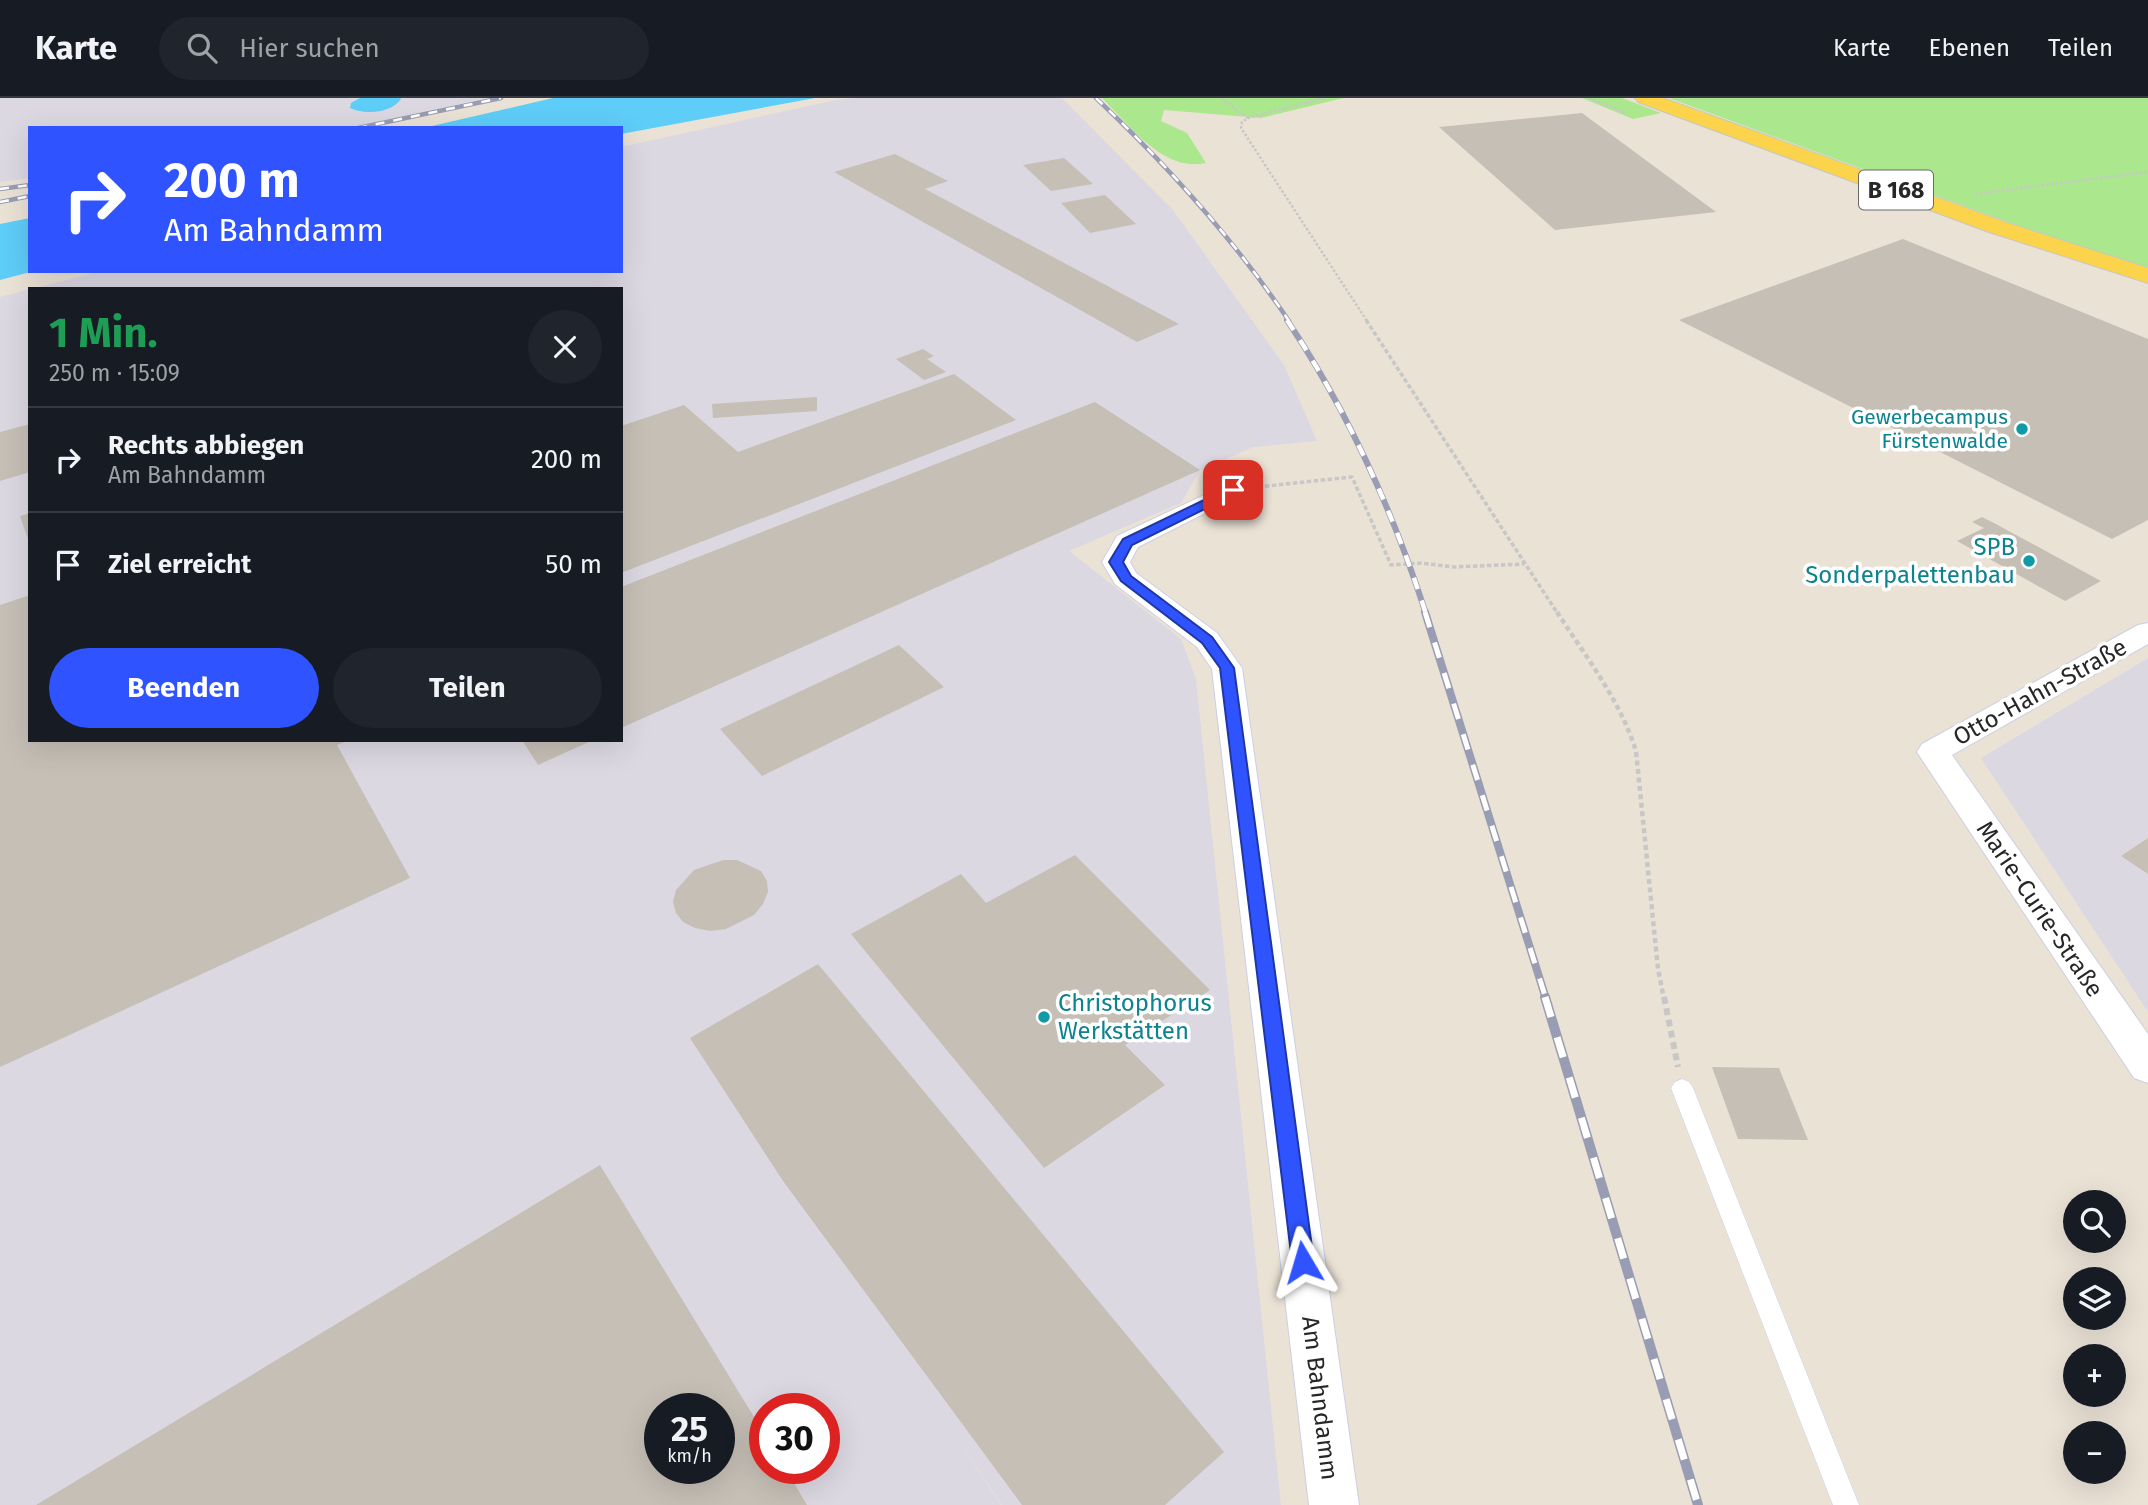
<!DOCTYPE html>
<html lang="de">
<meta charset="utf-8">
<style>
:root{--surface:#171b24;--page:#20242c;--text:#f1f3f6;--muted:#9ea1a6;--line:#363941;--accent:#2f54ff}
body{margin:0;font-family:"Fira Sans",sans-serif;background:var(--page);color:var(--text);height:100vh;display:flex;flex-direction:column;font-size:26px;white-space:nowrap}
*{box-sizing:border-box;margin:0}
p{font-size:23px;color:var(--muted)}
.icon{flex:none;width:38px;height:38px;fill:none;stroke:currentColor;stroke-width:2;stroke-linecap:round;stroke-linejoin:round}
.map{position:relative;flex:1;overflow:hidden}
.details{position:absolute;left:28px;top:189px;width:595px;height:455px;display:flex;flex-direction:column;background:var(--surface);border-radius:0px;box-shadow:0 7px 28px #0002}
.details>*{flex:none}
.banner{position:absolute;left:28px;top:28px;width:595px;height:147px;border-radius:0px;box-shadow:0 7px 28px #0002;background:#2f54ff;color:#fff;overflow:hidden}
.tools{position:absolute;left:2063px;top:1092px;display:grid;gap:14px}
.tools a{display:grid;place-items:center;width:63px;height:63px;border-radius:50%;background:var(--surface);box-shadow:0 7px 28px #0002;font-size:35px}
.speed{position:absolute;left:644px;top:1295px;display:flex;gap:14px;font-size:35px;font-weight:700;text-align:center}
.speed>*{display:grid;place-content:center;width:91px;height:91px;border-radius:50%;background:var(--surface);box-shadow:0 7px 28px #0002;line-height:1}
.speed small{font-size:18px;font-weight:400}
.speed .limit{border:10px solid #d22;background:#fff;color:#111}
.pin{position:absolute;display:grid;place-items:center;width:60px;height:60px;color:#fff;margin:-30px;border-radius:14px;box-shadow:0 4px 10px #0006}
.me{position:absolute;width:77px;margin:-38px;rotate:353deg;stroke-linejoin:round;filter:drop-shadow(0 0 5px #0008)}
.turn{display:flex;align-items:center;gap:24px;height:147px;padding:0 21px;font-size:32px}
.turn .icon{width:91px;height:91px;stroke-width:2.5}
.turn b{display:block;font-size:49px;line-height:60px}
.round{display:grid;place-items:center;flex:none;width:74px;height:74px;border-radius:37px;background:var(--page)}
.summary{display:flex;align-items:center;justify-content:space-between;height:119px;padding:0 21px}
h1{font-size:42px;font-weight:700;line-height:52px;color:#1e9e55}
.button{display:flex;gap:14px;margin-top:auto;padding:14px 21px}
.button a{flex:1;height:80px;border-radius:42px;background:var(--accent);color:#fff;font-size:28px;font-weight:700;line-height:80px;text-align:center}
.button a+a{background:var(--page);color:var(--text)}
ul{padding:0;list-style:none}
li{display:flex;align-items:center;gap:21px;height:105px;padding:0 21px;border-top:2px solid var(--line)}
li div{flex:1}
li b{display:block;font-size:26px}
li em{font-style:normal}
header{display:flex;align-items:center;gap:42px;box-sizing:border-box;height:98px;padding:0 35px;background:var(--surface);border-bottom:2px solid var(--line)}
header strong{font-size:33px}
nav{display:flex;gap:38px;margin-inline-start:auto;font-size:24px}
.search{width:490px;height:63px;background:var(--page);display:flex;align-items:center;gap:18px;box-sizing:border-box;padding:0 24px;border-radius:38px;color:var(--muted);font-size:26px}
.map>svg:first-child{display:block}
.industrial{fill:#dbd8e2;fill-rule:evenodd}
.green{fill:#abe78d}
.water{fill:#5ecdf8}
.building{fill:#c6bfb6;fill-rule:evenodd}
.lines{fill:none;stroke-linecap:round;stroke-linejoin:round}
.service-casing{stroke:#cbcfe2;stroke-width:1}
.minor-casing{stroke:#cbcfe2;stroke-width:2}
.primary-casing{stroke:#c7c7c7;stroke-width:2}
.path-far3{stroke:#c7c7c7;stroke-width:2.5;stroke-dasharray:2.5 2;stroke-linecap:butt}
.path-far2{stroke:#c7c7c7;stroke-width:3.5;stroke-dasharray:4.5 2.5;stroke-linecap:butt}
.path-far1{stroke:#c7c7c7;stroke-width:4.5;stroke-dasharray:5 3.5;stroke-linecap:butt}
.path{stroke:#c7c7c7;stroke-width:6;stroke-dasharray:7 4.5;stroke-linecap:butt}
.service{fill:#fff;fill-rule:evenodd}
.minor{fill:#fff;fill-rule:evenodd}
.primary{fill:#fbd44b;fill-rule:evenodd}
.rail-far3-casing{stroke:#999db3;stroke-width:4.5}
.rail-far2-casing{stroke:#999db3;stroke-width:6}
.rail-far1-casing{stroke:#999db3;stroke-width:8}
.rail-casing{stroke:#999db3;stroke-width:10}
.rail-far3{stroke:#fff;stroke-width:2.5;stroke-dasharray:9;stroke-linecap:butt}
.rail-far2{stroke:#fff;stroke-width:4.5;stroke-dasharray:12;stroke-linecap:butt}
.rail-far1{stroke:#fff;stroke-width:5;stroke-dasharray:16;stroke-linecap:butt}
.rail{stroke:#fff;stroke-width:7;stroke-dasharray:21;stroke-linecap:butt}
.route{fill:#2f54ff;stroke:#1f37a6;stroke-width:2}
.culture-dot{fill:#0f9aa8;stroke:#fff;stroke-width:2.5}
.labels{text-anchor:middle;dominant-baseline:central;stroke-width:7;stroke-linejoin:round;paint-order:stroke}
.far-culture-label{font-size:21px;fill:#0d838f;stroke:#fff;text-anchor:end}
.shield{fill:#fff;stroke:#686868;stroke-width:2}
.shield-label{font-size:23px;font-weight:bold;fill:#272727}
.culture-label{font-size:24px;fill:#0d838f;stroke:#fff;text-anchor:end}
.street-label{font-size:24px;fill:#272727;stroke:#fff}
</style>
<header>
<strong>Karte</strong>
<div class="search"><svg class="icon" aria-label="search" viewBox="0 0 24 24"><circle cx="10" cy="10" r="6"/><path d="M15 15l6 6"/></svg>Hier suchen</div>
<nav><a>Karte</a><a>Ebenen</a><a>Teilen</a></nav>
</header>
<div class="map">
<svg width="2148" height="1407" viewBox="0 0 2148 1407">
<rect width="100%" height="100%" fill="#ebe2d6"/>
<path class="industrial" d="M0 0H488L347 30H30V80L0 84Z
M855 0H1062L1173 112 1284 267 1317 343 1254 349 1200 372 1181 405 1069 453 1181 541 1196 581 1281 1407H1002L940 1315 1001 1407H0V199L30 191V642H621V191H32L101 173H621V49L831 3ZM660 1311H719V1370H660ZM765 1311H824V1370H765Z
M2148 560V914L1981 660Z"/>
<path class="green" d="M1102 0H1344L1261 20 1164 12 1161 23 1187 35 1206 65C1163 75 1129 26 1102 0Z
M1582 0H1622L1661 15 1633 21Z
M1669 0H2148V171L2046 138Z"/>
<path class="water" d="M360 0H400L401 1C392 15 365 17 350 10L351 5Z
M553 0H815L621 36V30H423Z
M30 120V173H34L0 182V126Z"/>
<path class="building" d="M1582 15 1716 114 1555 132 1439 29Z
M895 56 948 83 925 91 1179 226 1137 244 834 74Z
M1064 60 1093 86 1051 93 1023 67Z
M1105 97 1136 126 1090 135 1061 105Z
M1903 141 2148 241V422L2112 441 1679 222Z
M923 251 934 258 927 261 946 274 924 282 896 261Z
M954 276 1016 322 621 475V328L684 307 738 354Z
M817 299V313L713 320 712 306Z
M1095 304 1200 372 621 630V489Z
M30 326V374L0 383V334Z
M30 415V443L29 444 20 418Z
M1982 419 1994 425 2101 483 2065 503 1957 443 1984 430 1972 424Z
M30 497V642H349L337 647 410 780 0 969V507Z
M899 547 944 589 762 678 720 631Z
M522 642H593L538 667Z
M2148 740V776L2121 758Z
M1075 757 1210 892 1125 947 1165 987 1044 1070 851 836 961 776 986 805Z
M723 762H737L761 773 767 783 768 794 763 806 754 817 726 831 710 833 695 830 683 824 676 815 673 804 676 792 694 772Z
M818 866 1224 1354 1165 1407H1022L783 1083 690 940Z
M1712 969 1779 970 1808 1042 1738 1041Z
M600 1067 765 1337V1370H785L807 1407H36ZM660 1311H719V1370H660Z"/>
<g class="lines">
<defs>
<path id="service" d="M1682 981 1689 984 1693 990 1859 1407H1833L1671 990 1675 984Z"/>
<path id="minor" d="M1232 384 1241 387 1245 392 1241 397 1138 449 1130 464 1136 475 1217 535 1242 570 1359 1407H1309L1212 571 1197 549 1115 486 1102 464 1117 438Z
M2148 525V546L1952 657 2148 936V985L2134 980 1917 654 1922 646 2138 527Z"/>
<path id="primary" d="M1635 0H1663L2005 124 2148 170V185L1989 134 1638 4Z"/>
</defs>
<use href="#service" class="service-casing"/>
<use href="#minor" class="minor-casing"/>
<use href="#primary" class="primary-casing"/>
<path class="path-far3" d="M1221 0 1248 20
M1324 0 1248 20 1242 24 1241 30 1367 223
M1589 0 1627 15
M1975 96 2148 74"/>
<path class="path-far2" d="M1366 222 1558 516
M1258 389 1352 379 1391 467 1420 465 1454 469 1524 466"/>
<path class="path-far1" d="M1557 514C1586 559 1620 602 1636 653L1658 871 1664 901"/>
<path class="path" d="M1664 899 1678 969"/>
<use href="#service" class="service"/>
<use href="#minor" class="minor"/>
<use href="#primary" class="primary"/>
<defs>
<path id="rail-far3" d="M1096 0C1169 69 1233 140 1289 223
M358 30 501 0
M0 91 30 87
M0 104 30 98"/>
<path id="rail-far2" d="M1287 222C1347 312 1393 413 1426 516"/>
<path id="rail-far1" d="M1425 514 1546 901"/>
<path id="rail" d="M1545 899 1698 1407"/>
</defs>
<use href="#rail-far3" class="rail-far3-casing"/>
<use href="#rail-far2" class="rail-far2-casing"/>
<use href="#rail-far1" class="rail-far1-casing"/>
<use href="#rail" class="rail-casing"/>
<use href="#rail-far3" class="rail-far3"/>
<use href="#rail-far2" class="rail-far2"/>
<use href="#rail-far1" class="rail-far1"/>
<use href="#rail" class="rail"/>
</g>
<path class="route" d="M1233 388 1237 389V395L1132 447 1123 464 1131 478 1212 539 1234 570 1314 1164 1311 1171 1303 1174 1296 1171 1292 1164 1220 570 1202 545 1121 483 1109 464 1123 441Z"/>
<g class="culture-dot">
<circle cx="2022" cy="331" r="7"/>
<circle cx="2029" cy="463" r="7"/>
<circle cx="1044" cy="919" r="7"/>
</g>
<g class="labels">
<g class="far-culture-label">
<text x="2008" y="319">Gewerbecampus<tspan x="2008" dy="24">Fürstenwalde</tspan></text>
</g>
<rect class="shield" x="1859" y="72.5" width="74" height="39" rx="5"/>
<g class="shield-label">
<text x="1896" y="92">B 168</text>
</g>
<g class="culture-label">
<text x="2015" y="449">SPB<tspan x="2015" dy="28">Sonderpalettenbau</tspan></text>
<text x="1058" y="905" text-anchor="start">Christophorus<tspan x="1058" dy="28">Werkstätten</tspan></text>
</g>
<g class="street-label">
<text transform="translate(2040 594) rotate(-29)">Otto-Hahn-Straße</text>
<text transform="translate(2040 811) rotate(56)">Marie-Curie-Straße</text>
<text transform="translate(1320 1300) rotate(83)">Am Bahndamm</text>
</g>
</g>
</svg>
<div class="tools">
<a><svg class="icon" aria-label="search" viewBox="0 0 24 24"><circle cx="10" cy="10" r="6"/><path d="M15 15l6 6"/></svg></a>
<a><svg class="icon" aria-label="layers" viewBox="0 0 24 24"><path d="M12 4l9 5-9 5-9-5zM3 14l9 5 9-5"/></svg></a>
<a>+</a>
<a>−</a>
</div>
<div class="speed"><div>25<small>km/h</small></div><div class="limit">30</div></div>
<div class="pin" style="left:1233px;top:392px;background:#d93025"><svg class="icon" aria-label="arrive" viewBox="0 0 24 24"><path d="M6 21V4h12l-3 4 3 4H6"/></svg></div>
<svg class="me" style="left:1303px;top:1164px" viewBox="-20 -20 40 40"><path d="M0-17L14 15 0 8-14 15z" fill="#2f54ff" stroke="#fff" stroke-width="4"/></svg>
<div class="banner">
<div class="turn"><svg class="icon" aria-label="right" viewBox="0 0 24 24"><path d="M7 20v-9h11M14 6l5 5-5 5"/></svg><div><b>200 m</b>Am Bahndamm</div></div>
</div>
<section class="details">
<div class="summary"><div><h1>1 Min.</h1><p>250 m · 15:09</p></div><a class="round"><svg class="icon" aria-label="close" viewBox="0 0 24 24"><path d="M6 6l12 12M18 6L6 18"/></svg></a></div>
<ul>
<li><svg class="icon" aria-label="right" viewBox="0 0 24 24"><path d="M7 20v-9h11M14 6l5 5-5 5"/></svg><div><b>Rechts abbiegen</b><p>Am Bahndamm</p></div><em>200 m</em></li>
<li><svg class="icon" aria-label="arrive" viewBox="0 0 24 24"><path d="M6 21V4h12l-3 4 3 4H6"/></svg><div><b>Ziel erreicht</b></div><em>50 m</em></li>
</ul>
<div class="button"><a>Beenden</a><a>Teilen</a></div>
</section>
</div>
